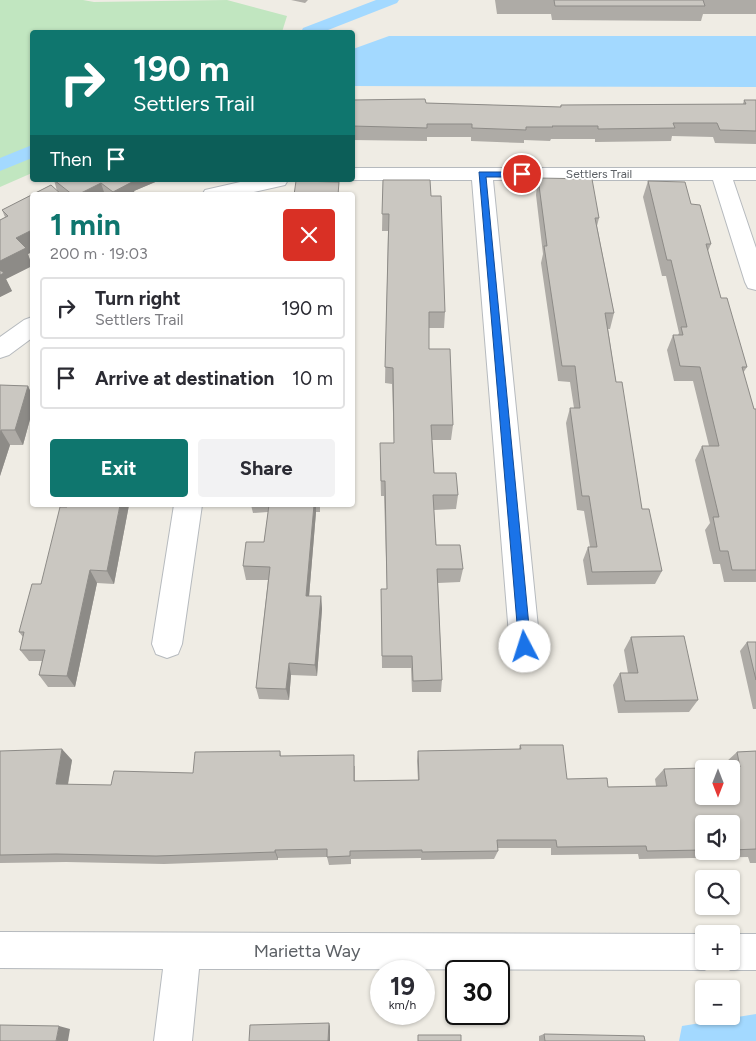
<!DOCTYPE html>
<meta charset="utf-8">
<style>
:root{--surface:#fff;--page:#f2f2f3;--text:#2b2b33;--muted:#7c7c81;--line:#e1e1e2;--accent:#0f766e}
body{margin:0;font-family:Figtree,sans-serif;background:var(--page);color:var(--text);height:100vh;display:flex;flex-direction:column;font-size:19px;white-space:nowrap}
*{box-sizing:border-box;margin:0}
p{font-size:16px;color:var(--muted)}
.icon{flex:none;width:28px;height:28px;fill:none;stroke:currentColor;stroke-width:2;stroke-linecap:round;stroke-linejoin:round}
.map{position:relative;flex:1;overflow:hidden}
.side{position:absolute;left:30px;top:192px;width:325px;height:315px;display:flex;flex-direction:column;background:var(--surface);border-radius:5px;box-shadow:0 1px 4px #0004}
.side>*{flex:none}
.guide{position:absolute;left:30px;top:30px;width:325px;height:152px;border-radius:5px;box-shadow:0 1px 4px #0004;background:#0f766e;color:#fff;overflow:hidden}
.needle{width:32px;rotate:180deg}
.buttons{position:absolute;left:695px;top:760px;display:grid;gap:10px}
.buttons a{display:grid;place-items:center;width:45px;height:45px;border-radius:5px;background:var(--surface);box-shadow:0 1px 4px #0004;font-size:25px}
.speed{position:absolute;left:370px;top:960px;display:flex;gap:10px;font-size:25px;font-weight:700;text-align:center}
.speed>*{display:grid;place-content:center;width:65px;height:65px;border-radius:50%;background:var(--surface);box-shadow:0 1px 4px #0004;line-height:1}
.speed small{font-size:12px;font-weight:400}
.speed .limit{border:2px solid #111;border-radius:8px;background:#fff;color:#111}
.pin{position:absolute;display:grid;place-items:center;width:42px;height:42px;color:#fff;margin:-21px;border:2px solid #fff;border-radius:50%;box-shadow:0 1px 5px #0007}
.me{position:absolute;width:55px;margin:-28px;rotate:355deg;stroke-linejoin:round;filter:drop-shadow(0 0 4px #0008)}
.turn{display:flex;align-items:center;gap:18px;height:105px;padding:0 20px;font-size:22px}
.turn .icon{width:65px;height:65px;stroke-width:2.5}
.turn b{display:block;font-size:35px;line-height:42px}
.then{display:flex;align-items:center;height:48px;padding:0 20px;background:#0003;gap:10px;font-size:19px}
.round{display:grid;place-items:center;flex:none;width:52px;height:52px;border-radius:5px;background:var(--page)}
.headline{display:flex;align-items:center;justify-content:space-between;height:85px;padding:0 20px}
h1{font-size:30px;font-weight:700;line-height:38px;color:var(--accent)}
.action{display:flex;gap:10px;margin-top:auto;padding:10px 20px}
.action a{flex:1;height:58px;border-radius:5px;background:var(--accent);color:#fff;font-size:20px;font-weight:700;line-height:58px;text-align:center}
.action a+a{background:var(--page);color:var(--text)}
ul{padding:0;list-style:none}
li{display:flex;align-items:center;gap:15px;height:62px;margin:0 10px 8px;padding:0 10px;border:2px solid var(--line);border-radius:5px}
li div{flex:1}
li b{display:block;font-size:19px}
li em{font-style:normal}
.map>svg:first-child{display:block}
.green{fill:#c1e6c0}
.water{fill:#a3d9ff}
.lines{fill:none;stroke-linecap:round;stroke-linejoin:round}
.canal{fill:#a3d9ff;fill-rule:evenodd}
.minor-casing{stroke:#b6babe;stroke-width:2}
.minor{fill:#fff;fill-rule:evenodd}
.wall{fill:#aeaba6;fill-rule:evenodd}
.shaded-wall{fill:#8d8b87}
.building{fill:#cac7c1;stroke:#8d8b87;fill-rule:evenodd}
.route{fill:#1a73e8;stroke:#114b97}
.labels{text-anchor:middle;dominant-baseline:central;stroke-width:4;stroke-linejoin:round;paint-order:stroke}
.far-street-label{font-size:12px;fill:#5c6065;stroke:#fff}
.near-street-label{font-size:18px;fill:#5c6065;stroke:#fff}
</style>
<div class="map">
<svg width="756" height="1041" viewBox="0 0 756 1041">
<rect width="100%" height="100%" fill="#efece4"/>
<path class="green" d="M0 0H83L94 2 227 0 287 16 282 32H32V173L0 187Z"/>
<path class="water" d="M389 36H756V87L353 86V49Z
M756 1014V1041H679L682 1026Z"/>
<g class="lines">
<path class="canal" d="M376 0H399L397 3 323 32H301L303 28Z
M32 145V158L0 171V158Z"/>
<defs>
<path id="minor" d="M352 168H756V180H733L756 248V290L748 288 745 282 713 180H493L540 647 536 657 525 661 514 657 510 647 472 180H350H352Z
M249 180H288L285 185 241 195H202L205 190Z
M32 317V338L9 355 0 358V337L24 320Z
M174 505H202L182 644 178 654 167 658 156 654 152 644Z
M0 932 704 934V961H731V934H756V970H731L718 963 704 970 199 969 192 1041H154L163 969 0 968Z"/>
</defs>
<use href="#minor" class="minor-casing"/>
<use href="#minor" class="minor"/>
</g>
<path class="wall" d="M291 0H308L305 3Z
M495 0H756V14H703L701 21 552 20 551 14H497Z
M352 100 426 103 560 107 561 105 743 104 744 100H756V144L715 143 713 137 672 136 671 141 595 142V139H551L550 141 524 140V143L471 141V137H427V141L352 140Z
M538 178 599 218 597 226 614 313 610 329H608L616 382 642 509 662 571 655 584 587 585 583 560 588 547H590L584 511 577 510 566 423 570 408H574L570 382 558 381 541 263 543 254 536 195Z
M54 180H160L134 191 135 194 133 195H32V252L28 254 32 266 6 279 12 291 0 297V220L5 217 2 210 51 185 57 191Z
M383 180 431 196 445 312 444 328H429V349L453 425 451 440H432L434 473 458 495 456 509 434 510 436 545 463 569 460 582 438 583 442 680 441 692H412L411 668H382L381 589H387L384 496H381L380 458 394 443 392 384 385 383 388 231H382Z
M648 181 691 204 711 244 708 251 721 298 747 367 743 373 754 409H756V582H724L720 564H713L705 530 710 523 695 460 702 446H709L693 381H674L667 350 673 335H678L679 333 666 276H662L643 197Z
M0 385 28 386 32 395V412L23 445H10L0 476Z
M129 505 114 584 97 583 75 687H48L39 675 42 661H29L20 650 23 637 19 632 41 584Z
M251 505H320V512H316L309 596H321L322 609 317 676 291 675 289 700 259 699 256 688 268 580H246L243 566 264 542 268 512 253 513Z
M631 637 698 700 689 712 618 713 613 685 620 673H628L624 650Z
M747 642H756V709H753L740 651Z
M520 745 567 779 608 787 656 786 655 779 664 769 727 768 726 762 737 752 756 751V863H750L748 857 639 859 638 854 551 855V848H498V851L494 859 421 860V858L351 859V864L329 865 327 857 278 858V860L164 864 66 862 0 863V751L72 760 68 785H111L193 773 280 751 281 756 355 766V781L418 780 417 761 418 751 519 749ZM704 824H731V851H704Z
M544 1034 645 1041H539V1036Z"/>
<path class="shaded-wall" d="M129 180H160L134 191 135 194 133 195H114L113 192Z
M101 183 105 195H77Z
M32 230V252L28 254 32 266 6 279 12 291 0 297V261L16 238Z
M28 386 32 395V412L23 445 15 430Z
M1 430 10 445 0 476V434Z
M120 505H129L114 584 107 571Z
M314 505H316V512L308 609 306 596Z
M90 570 97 583 75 687 67 676Z
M321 596 322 609 317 676 315 665Z
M289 663 291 675 289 700 286 689Z
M62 749 72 760 66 794 56 784Z
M275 850 278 858V860L275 852Z
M329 1023 330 1026V1041H328Z
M59 1026 70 1029 68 1041H56Z"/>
<path class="building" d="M554 0H703L705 6H555Z
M425 99 426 103 561 107V105L746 104 744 100H756V131L720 130 717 123H673L675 128 598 129V126H552L553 127H526V130L472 128V124H427V128L352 126V100Z
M538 178 592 179 599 218H595L614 313H605L616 382H622L642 509H649L662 571 592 572 588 547H597L589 496H582L570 408H580L575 366H562L544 246H547Z
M54 180H129L132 182 113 192 101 183 77 195H73Z
M383 180H430L431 196H441L445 312H429V349H450L453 425H431L434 473H456L458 495H433L436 545H460L463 569H437L442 680 413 681 412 656H382L381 589H387L385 481H381L380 443H394L393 368 385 367 389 214H382Z
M296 181 339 182 338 195H294Z
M648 181 685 182 691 204 700 205 711 244H706L721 298H727L747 367H742L754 409H756V570H732L728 551H720L713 517H719L702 446H719L700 367 680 366 673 335H683L681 327H687L671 260H667Z
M51 185 62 195H32V230L16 238 26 248 0 261V220L8 216 2 210Z
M0 270 4 273 0 275Z
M0 385 28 386 15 430H1L0 434Z
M67 505H120L107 571 90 570 67 676 39 675 45 650H20L24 632H19L32 584H41L60 507H67Z
M269 505H314L306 596H321L315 665 289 663 286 689 256 688 270 567 243 566 246 542H264Z
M684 636 698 700 625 701 620 673H638L631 637Z
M747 642H756V680Z
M520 745H563L567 779 607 778 608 787 667 786 664 769 740 767 737 752 756 751V849L731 850V824H704V850L647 851 646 846 557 847 556 840H497L498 851 422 852V850L350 851V856L327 857V849L275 850V852L156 856 56 854 0 855V751L62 749 56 784 111 785 114 771 193 773 195 752 280 751V756L354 755V781L419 780 418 751 521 749ZM704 769H731V796H704Z
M329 1023 328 1041H249L250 1025Z
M0 1025 59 1026 56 1041H0Z
M544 1034 644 1036 645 1041H545Z
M418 1035H461V1041H418Z"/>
<path class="route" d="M479 172H522L526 174 522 177H486L531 647 530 651 525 653 521 651 519 647Z"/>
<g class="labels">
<g class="far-street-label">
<text x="599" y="174">Settlers Trail</text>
</g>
<g class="near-street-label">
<text x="307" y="951">Marietta Way</text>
</g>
</g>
</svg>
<div class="buttons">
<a><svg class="needle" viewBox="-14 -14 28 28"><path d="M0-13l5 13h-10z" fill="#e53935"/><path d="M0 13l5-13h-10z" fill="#7c7c81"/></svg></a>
<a><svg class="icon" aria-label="sound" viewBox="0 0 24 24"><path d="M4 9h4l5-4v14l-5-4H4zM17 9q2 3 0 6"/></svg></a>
<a><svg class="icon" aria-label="search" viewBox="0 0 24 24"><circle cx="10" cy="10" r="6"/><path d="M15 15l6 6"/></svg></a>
<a>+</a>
<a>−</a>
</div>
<div class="speed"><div>19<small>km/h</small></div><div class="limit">30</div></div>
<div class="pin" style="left:522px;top:174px;background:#d93025"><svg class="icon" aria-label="arrive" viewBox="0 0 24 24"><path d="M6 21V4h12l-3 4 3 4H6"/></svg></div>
<svg class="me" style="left:525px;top:647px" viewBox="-20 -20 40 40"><circle r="19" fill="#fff"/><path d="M0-13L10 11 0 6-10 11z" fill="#1a73e8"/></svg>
<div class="guide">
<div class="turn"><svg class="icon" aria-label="right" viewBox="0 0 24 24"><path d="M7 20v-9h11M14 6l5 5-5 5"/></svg><div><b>190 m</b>Settlers Trail</div></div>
<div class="then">Then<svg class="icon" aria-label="arrive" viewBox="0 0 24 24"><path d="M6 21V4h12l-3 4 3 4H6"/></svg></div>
</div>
<section class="side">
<div class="headline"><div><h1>1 min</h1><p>200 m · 19:03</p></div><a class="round" style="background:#d93025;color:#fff"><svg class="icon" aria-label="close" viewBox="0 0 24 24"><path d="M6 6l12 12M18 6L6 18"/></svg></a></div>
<ul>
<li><svg class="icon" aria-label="right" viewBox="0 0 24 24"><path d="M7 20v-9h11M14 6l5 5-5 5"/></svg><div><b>Turn right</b><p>Settlers Trail</p></div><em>190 m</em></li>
<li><svg class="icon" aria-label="arrive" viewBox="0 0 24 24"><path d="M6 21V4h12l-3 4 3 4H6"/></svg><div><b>Arrive at destination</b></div><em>10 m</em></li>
</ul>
<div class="action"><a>Exit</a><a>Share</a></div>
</section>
</div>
